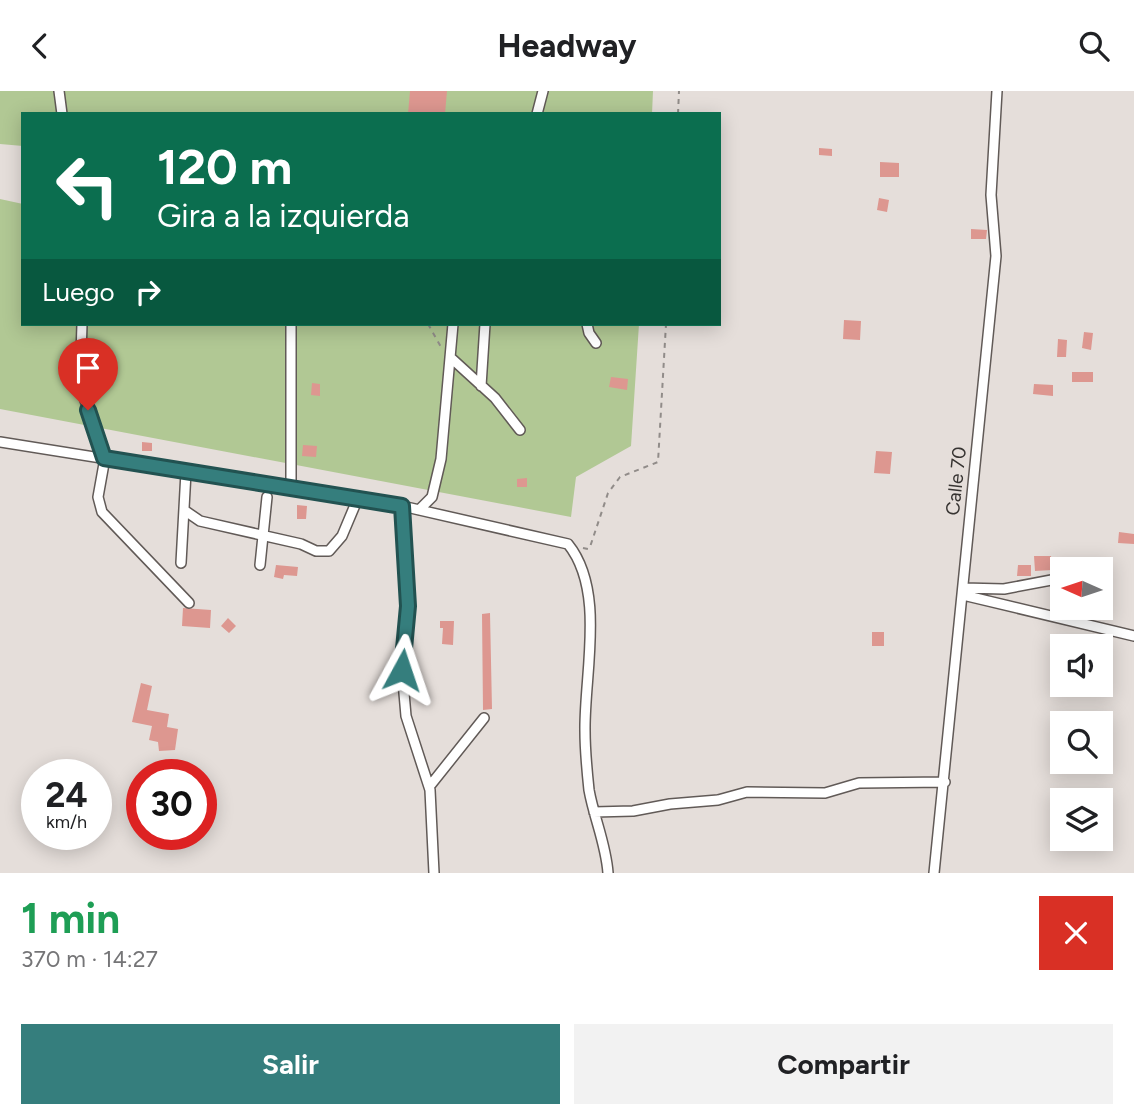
<!DOCTYPE html>
<html lang="es">
<meta charset="utf-8">
<style>
:root{--surface:#fff;--page:#f2f2f2;--text:#202124;--muted:#757577;--accent:#357e7d}
body{margin:0;font-family:Figtree,sans-serif;background:var(--page);color:var(--text);height:100vh;display:flex;flex-direction:column;font-size:26px;white-space:nowrap}
*{box-sizing:border-box;margin:0}
p{font-size:23px;color:var(--muted)}
.icon{flex:none;width:38px;height:38px;fill:none;stroke:currentColor;stroke-width:2;stroke-linecap:round;stroke-linejoin:round}
.map{position:relative;height:782px;overflow:hidden}
.details{display:flex;flex-direction:column;background:var(--surface);flex:1}
.details>*{flex:none}
.banner{position:absolute;left:21px;top:21px;width:700px;height:214px;border-radius:0px;box-shadow:0 4px 18px #0003;background:#0b6e4f;color:#fff;overflow:hidden}
.needle{width:46px;rotate:273deg}
.controls{position:absolute;left:1050px;top:466px;display:grid;gap:14px}
.controls a{display:grid;place-items:center;width:63px;height:63px;border-radius:0px;background:var(--surface);box-shadow:0 4px 18px #0003;font-size:35px}
.speed{position:absolute;left:21px;top:668px;display:flex;gap:14px;font-size:35px;font-weight:700;text-align:center}
.speed>*{display:grid;place-content:center;width:91px;height:91px;border-radius:50%;background:var(--surface);box-shadow:0 4px 18px #0003;line-height:1}
.speed small{font-size:18px;font-weight:400}
.speed .limit{border:10px solid #d22;background:#fff;color:#111}
.pin{position:absolute;display:grid;place-items:center;width:60px;height:60px;color:#fff;margin:-72px -30px;border-radius:50% 50% 50% 0;rotate:-45deg;box-shadow:0 0 7px #0007}
.pin .icon{rotate:45deg}
.me{position:absolute;width:77px;margin:-38px;rotate:5deg;stroke-linejoin:round;filter:drop-shadow(0 0 5px #0008)}
.turn{display:flex;align-items:center;gap:24px;height:147px;padding:0 21px;font-size:32px}
.turn .icon{width:91px;height:91px;stroke-width:2.5}
.turn b{display:block;font-size:49px;line-height:60px}
.then{display:flex;align-items:center;height:66px;padding:0 21px;background:#0003;gap:14px;font-size:26px}
.round{display:grid;place-items:center;flex:none;width:74px;height:74px;border-radius:0px;background:var(--page)}
.summary{display:flex;align-items:center;justify-content:space-between;height:119px;padding:0 21px}
h1{font-size:42px;font-weight:700;line-height:52px;color:#1e9e55}
.primary-button{display:flex;gap:14px;margin-top:auto;padding:14px 21px}
.primary-button a{flex:1;height:80px;border-radius:0px;background:var(--accent);color:#fff;font-size:28px;font-weight:700;line-height:80px;text-align:center}
.primary-button a+a{background:var(--page);color:var(--text)}
header{display:flex;justify-content:space-between;align-items:center;height:91px;padding:0 21px;background:var(--surface);font-size:32px;font-weight:700}
.map>svg:first-child{display:block}
.green{fill:#b1c894}
.building{fill:#dd9790}
.lines{fill:none;stroke-linecap:round;stroke-linejoin:round}
.minor-casing{stroke:#615a57;stroke-width:12}
.path{stroke:#918c89;stroke-width:2;stroke-dasharray:5 5;stroke-linecap:butt}
.minor{stroke:#fff;stroke-width:9}
.route-casing{stroke:#225251;stroke-width:18}
.route{stroke:#357e7d;stroke-width:12}
.labels{text-anchor:middle;dominant-baseline:central;stroke-width:7;stroke-linejoin:round;paint-order:stroke}
.street-label{font-size:19px;fill:#373432;stroke:#e5deda}
</style>
<header><svg class="icon" aria-label="back" viewBox="0 0 24 24"><path d="M15 5l-7 7 7 7"/></svg>Headway<svg class="icon" aria-label="search" viewBox="0 0 24 24"><circle cx="10" cy="10" r="6"/><path d="M15 15l6 6"/></svg></header>
<div class="map">
<svg width="1134" height="782" viewBox="0 0 1134 782">
<rect width="100%" height="100%" fill="#e5deda"/>
<path class="green" d="M0 0H653L652 23H23V55L0 53Z
M0 108 23 113V233H639L631 355 576 386 571 426 0 318Z"/>
<path class="building" d="M410 0H447L445 23H408Z
M819 57 832 58V65L819 64Z
M880 71 899 72V86H880Z
M879 107 889 109 887 121 877 119Z
M971 138 987 139 986 148H971Z
M844 229 861 230 860 249 843 248Z
M1084 241 1093 242 1091 259 1082 257Z
M1058 248 1067 249 1066 266H1057Z
M1072 281H1093V291H1072Z
M611 286 628 288 627 299 609 296Z
M312 292 320 293V305L311 304Z
M1034 293 1053 294V305L1033 303Z
M142 351 152 352V360H142Z
M303 354 317 355 316 366 302 365Z
M876 360 892 361 890 383 874 382Z
M527 387V396H517V388Z
M297 414 307 415 306 428H297Z
M1119 441 1134 443V453L1118 452Z
M1034 465H1051L1052 479 1035 480Z
M276 474 298 476 297 485 284 484 283 488 274 486Z
M1018 474H1031V485H1017Z
M1101 502 1113 503 1112 513 1101 512Z
M183 517 211 519 210 537 182 535Z
M490 522 492 618 483 619 482 523Z
M228 527 236 535 229 542 221 535Z
M440 530H454L453 554 442 553 443 537H440Z
M872 541H884V555H872Z
M141 592 152 595 147 619 169 623 167 636 178 638 175 659 159 660 158 651 149 649 152 635 132 631Z"/>
<g class="lines">
<defs>
<path id="minor" d="M59 0 62 23
M537 23 543 0
M82 233 80 295 105 367 98 406 102 421 189 512
M291 233V396
M587 233 589 242 596 252
M450 266 495 307 520 339
M481 295 485 233
M0 351 402 415 568 453C606 500 584 583 585 640 585 659 587 680 589 699 594 727 606 753 608 782
M402 415 408 515 402 579 406 625 430 699 434 782
M184 419 200 430 301 453 316 460H329L342 445 358 407
M419 419 432 406 441 368 453 233
M181 472 186 381
M260 474 267 406
M963 497 1004 498 1062 487
M963 504 1134 545
M429 696 484 627
M594 721 633 720 670 713 718 709 747 701 825 702 859 692 945 691
M934 782 996 165 991 104 997 0"/>
</defs>
<use href="#minor" class="minor-casing"/>
<path class="path" d="M678 23 679 0
M428 233 441 256
M583 457 588 458 590 456 608 402 620 386 658 371 666 233"/>
<use href="#minor" class="minor"/>
</g>
<g class="lines">
<defs>
<path id="route" d="M88 319 104 367 402 415 408 515 402 579"/>
</defs>
<use href="#route" class="route-casing"/>
<use href="#route" class="route"/>
</g>
<g class="labels">
<g class="street-label">
<text transform="translate(956 390) rotate(-84)">Calle 70</text>
</g>
</g>
</svg>
<div class="controls">
<a><svg class="needle" viewBox="-14 -14 28 28"><path d="M0-13l5 13h-10z" fill="#e53935"/><path d="M0 13l5-13h-10z" fill="#757577"/></svg></a>
<a><svg class="icon" aria-label="sound" viewBox="0 0 24 24"><path d="M4 9h4l5-4v14l-5-4H4zM17 9q2 3 0 6"/></svg></a>
<a><svg class="icon" aria-label="search" viewBox="0 0 24 24"><circle cx="10" cy="10" r="6"/><path d="M15 15l6 6"/></svg></a>
<a><svg class="icon" aria-label="layers" viewBox="0 0 24 24"><path d="M12 4l9 5-9 5-9-5zM3 14l9 5 9-5"/></svg></a>
</div>
<div class="speed"><div>24<small>km/h</small></div><div class="limit">30</div></div>
<div class="pin" style="left:88px;top:319px;background:#d93025"><svg class="icon" aria-label="arrive" viewBox="0 0 24 24"><path d="M6 21V4h12l-3 4 3 4H6"/></svg></div>
<svg class="me" style="left:402px;top:579px" viewBox="-20 -20 40 40"><path d="M0-17L14 15 0 8-14 15z" fill="#357e7d" stroke="#fff" stroke-width="4"/></svg>
<div class="banner">
<div class="turn"><svg class="icon" aria-label="left" viewBox="0 0 24 24"><path d="M17 20v-9H6M10 6l-5 5 5 5"/></svg><div><b>120 m</b>Gira a la izquierda</div></div>
<div class="then">Luego<svg class="icon" aria-label="right" viewBox="0 0 24 24"><path d="M7 20v-9h11M14 6l5 5-5 5"/></svg></div>
</div>
</div>
<section class="details">
<div class="summary"><div><h1>1 min</h1><p>370 m · 14:27</p></div><a class="round" style="background:#d93025;color:#fff"><svg class="icon" aria-label="close" viewBox="0 0 24 24"><path d="M6 6l12 12M18 6L6 18"/></svg></a></div>
<div class="primary-button"><a>Salir</a><a>Compartir</a></div>
</section>
